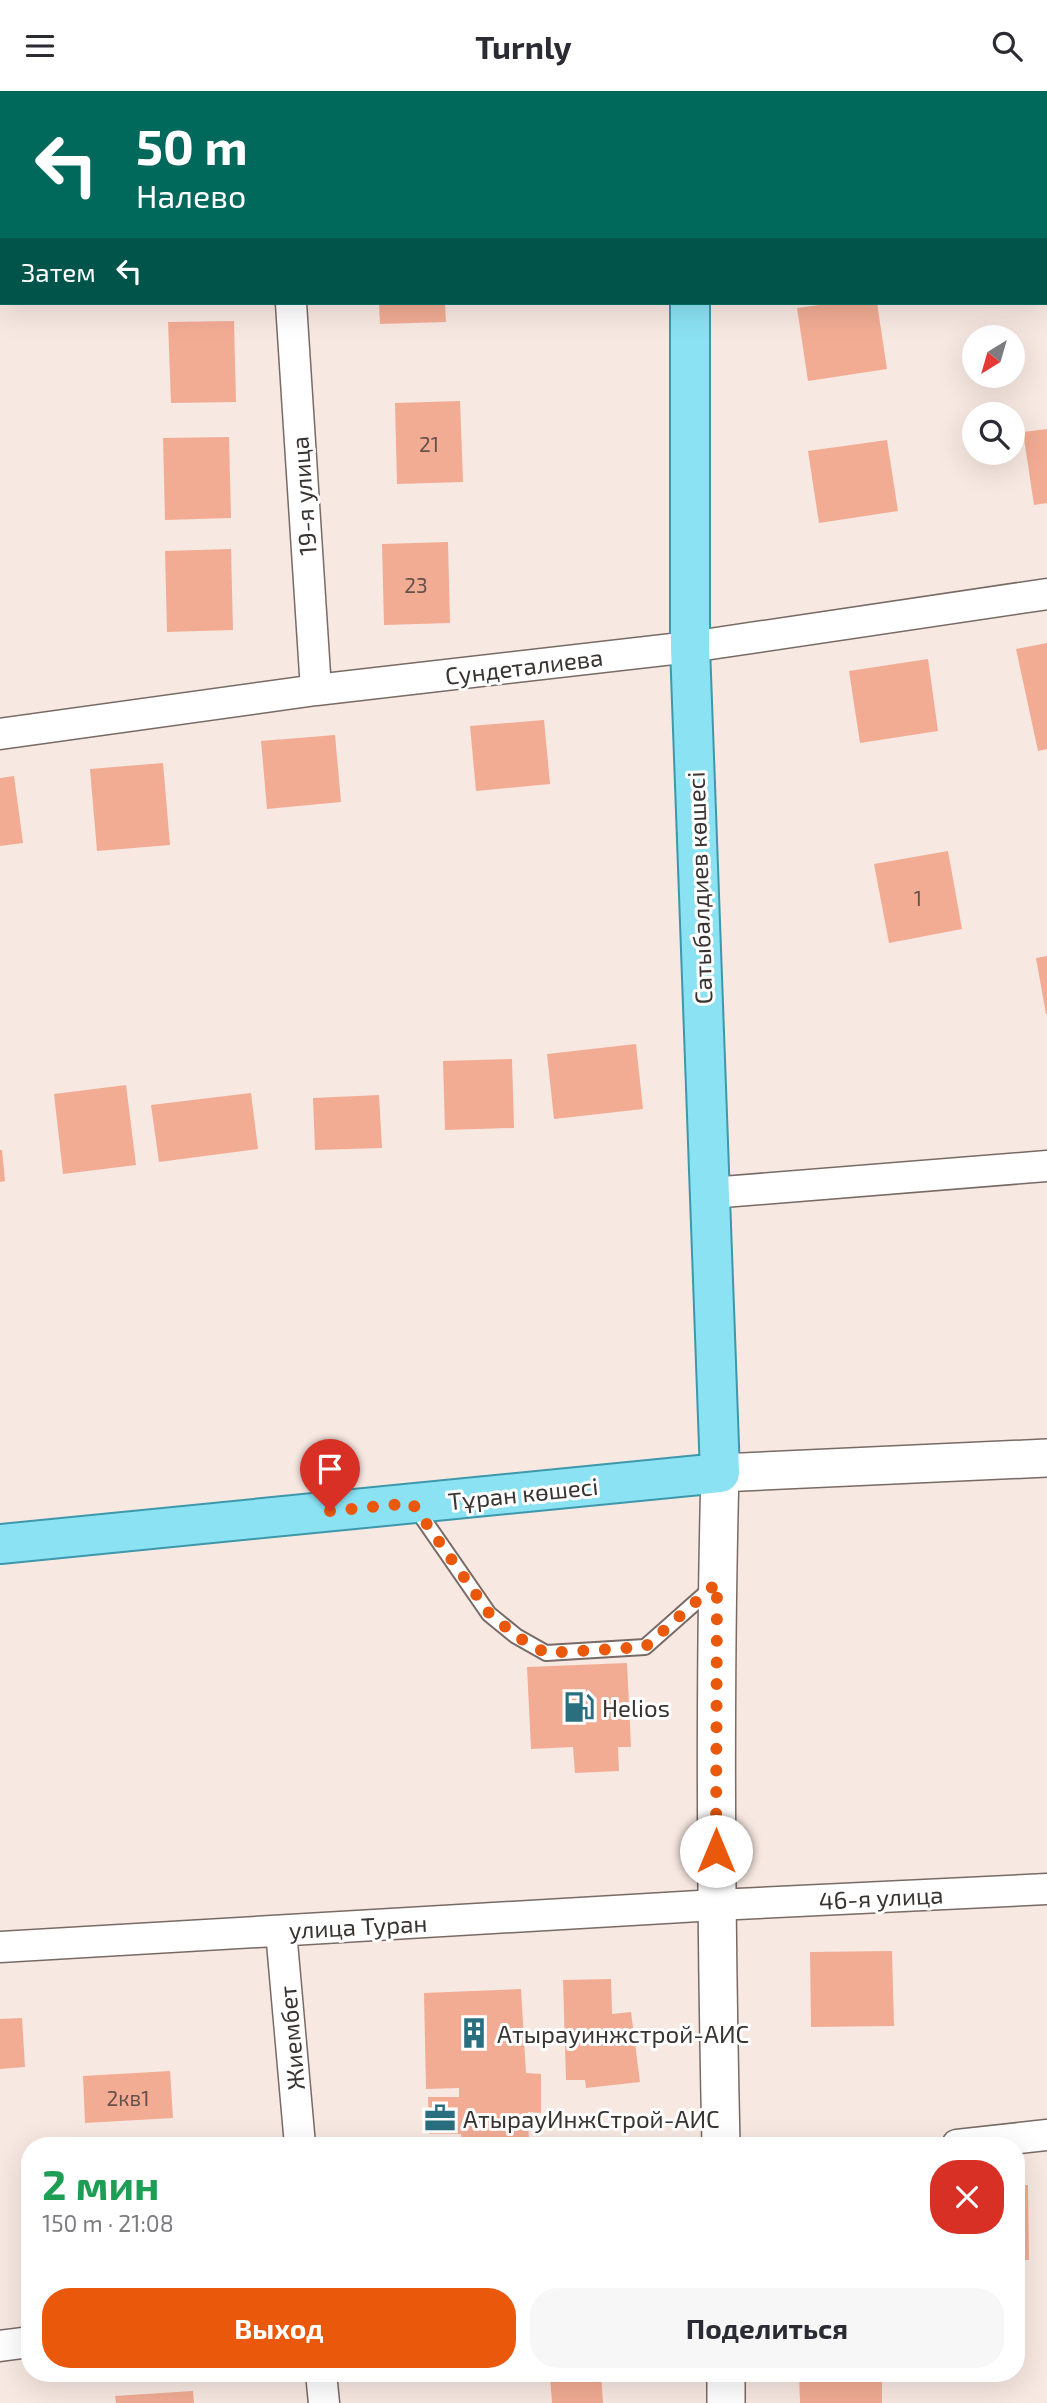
<!DOCTYPE html>
<html lang="ru">
<meta charset="utf-8">
<style>
:root{--surface:#fff;--page:#f7f7f7;--text:#2b2b33;--muted:#7c7c81;--accent:#ea580c}
body{margin:0;font-family:"Exo 2",sans-serif;background:var(--page);color:var(--text);height:100vh;display:flex;flex-direction:column;font-size:26px;white-space:nowrap}
*{box-sizing:border-box;margin:0}
p{font-size:23px;color:var(--muted)}
.icon{flex:none;width:38px;height:38px;fill:none;stroke:currentColor;stroke-width:2;stroke-linecap:round;stroke-linejoin:round}
.map{position:relative;flex:1;overflow:hidden}
.drawer{position:absolute;left:21px;top:2046px;width:1004px;height:245px;display:flex;flex-direction:column;background:var(--surface);border-radius:28px;box-shadow:0 7px 28px #0002}
.drawer>*{flex:none}
.guide{position:absolute;left:0px;top:0px;width:1048px;height:214px;box-shadow:0 7px 28px #0002;background:#00695c;color:#fff;overflow:hidden}
.needle{width:46px;rotate:217deg}
.controls{position:absolute;left:962px;top:234px;display:grid;gap:14px}
.controls a{display:grid;place-items:center;width:63px;height:63px;border-radius:50%;background:var(--surface);box-shadow:0 7px 28px #0002;font-size:35px}
.pin{position:absolute;display:grid;place-items:center;width:60px;height:60px;color:#fff;margin:-72px -30px;border-radius:50% 50% 50% 0;rotate:-45deg;box-shadow:0 0 7px #0007}
.pin .icon{rotate:45deg}
.me{position:absolute;width:77px;margin:-38px;rotate:0deg;stroke-linejoin:round;filter:drop-shadow(0 0 5px #0008)}
.turn{display:flex;align-items:center;gap:24px;height:147px;padding:0 21px;font-size:32px}
.turn .icon{width:91px;height:91px;stroke-width:2.5}
.turn b{display:block;font-size:49px;line-height:60px}
.then{display:flex;align-items:center;height:66px;padding:0 21px;background:#0003;gap:14px;font-size:26px}
.round{display:grid;place-items:center;flex:none;width:74px;height:74px;border-radius:28px;background:var(--page)}
.head{display:flex;align-items:center;justify-content:space-between;height:119px;padding:0 21px}
h1{font-size:42px;font-weight:700;line-height:52px;color:#1e9e55}
.action{display:flex;gap:14px;margin-top:auto;padding:14px 21px}
.action a{flex:1;height:80px;border-radius:28px;background:var(--accent);color:#fff;font-size:28px;font-weight:700;line-height:80px;text-align:center}
.action a+a{background:var(--page);color:var(--text)}
header{display:flex;justify-content:space-between;align-items:center;height:91px;padding:0 21px;background:var(--surface);font-size:32px;font-weight:700}
.map>svg:first-child{display:block}
.building{fill:#f2ac94}
.lines{fill:none;stroke-linecap:round;stroke-linejoin:round}
.service-casing{stroke:#786a65;stroke-width:18}
.minor-casing{stroke:#786a65;stroke-width:33}
.tertiary-casing{stroke:#786a65;stroke-width:40}
.primary-casing{stroke:#3c98aa;stroke-width:42}
.service{stroke:#fff;stroke-width:14}
.minor{stroke:#fff;stroke-width:30}
.tertiary{stroke:#fff;stroke-width:37}
.primary{stroke:#8be2f3;stroke-width:38}
.route{stroke:#ea580c;stroke-width:12;stroke-dasharray:0 21.6}
.labels{text-anchor:middle;dominant-baseline:central;stroke-width:6;stroke-linejoin:round;paint-order:stroke}
.number-label{font-size:21px;fill:#67514a}
.street-label{font-size:24px;fill:#393331;stroke:#fff}
.poi-label{font-size:24px;fill:#393331;stroke:#fff;text-anchor:start}
</style>
<header><svg class="icon" aria-label="menu" viewBox="0 0 24 24"><path d="M4 6h16M4 12h16M4 18h16"/></svg>Turnly<svg class="icon" aria-label="search" viewBox="0 0 24 24"><circle cx="10" cy="10" r="6"/><path d="M15 15l6 6"/></svg></header>
<div class="map">
<svg width="1047" height="2312" viewBox="0 0 1047 2312">
<rect width="100%" height="100%" fill="#f8e8e2"/>
<path class="building" d="M379 212H445L446 231 380 233Z
M835 212H877L887 278 808 290 797 217Z
M234 230 236 311 171 312 168 231Z
M460 310 463 391 397 393 395 312Z
M1047 338V412L1034 414 1023 341Z
M229 346 231 427 165 429 163 347Z
M887 349 898 420 819 432 808 360Z
M448 451 450 532 384 534 382 453Z
M231 458 233 539 167 541 165 460Z
M1047 552V658L1038 660 1016 558Z
M928 568 938 640 860 652 849 580Z
M544 629 550 693 476 700 470 635Z
M335 644 341 711 267 718 261 650Z
M163 672 170 754 97 760 90 678Z
M14 685 23 752 0 755V687Z
M948 760 962 838 889 852 874 773Z
M1047 865V923H1046L1036 867Z
M636 953 643 1018 554 1028 547 963Z
M512 968 514 1037 445 1039 443 970Z
M126 994 136 1074 63 1083 54 1003Z
M251 1002 258 1058 159 1071 151 1014Z
M379 1004 382 1057 315 1059 313 1007Z
M0 1059H2L5 1090 0 1091Z
M627 1572 631 1656H618L619 1680 575 1682 573 1656 531 1658 527 1576Z
M892 1860 894 1935 811 1936 810 1861Z
M611 1888 612 1923 631 1921 640 1991 586 1997 585 1989H566L563 1889Z
M521 1898 526 1982 541 1983V2022L528 2021 529 2054H462L461 2043H429L428 2006H459V1997L426 1998 424 1902Z
M22 1927 25 1976 0 1978V1928Z
M170 1980 173 2027 85 2032 83 1985Z
M1017 2094H1028L1029 2169H1017Z
M799 2282H882V2312H800Z
M601 2283 603 2312H552L550 2286Z
M193 2300 194 2312H116L115 2305Z"/>
<g class="lines">
<defs>
<path id="service" d="M415 1416 489 1523 516 1545 546 1562 645 1556 714 1495"/>
<path id="minor" d="M277 0V2
M855 2 873 0
M291 212 316 599
M0 643 316 599 690 556 1047 503
M710 1102 1047 1075
M281 1840 300 2054
M0 1856 716 1814 1047 1798
M957 2054 1047 2044
M0 2255 30 2251
M321 2282 324 2312"/>
<path id="tertiary" d="M721 2054C716 1830 714 1606 720 1382L1047 1367
M726 2282V2312"/>
<path id="primary" d="M690 0V2
M0 1453 720 1382 690 556V212"/>
</defs>
<use href="#service" class="service-casing"/>
<use href="#minor" class="minor-casing"/>
<use href="#tertiary" class="tertiary-casing"/>
<use href="#primary" class="primary-casing"/>
<use href="#service" class="service"/>
<use href="#minor" class="minor"/>
<use href="#tertiary" class="tertiary"/>
<use href="#primary" class="primary"/>
</g>
<g class="lines">
<path class="route" d="M330 1420 412 1412 489 1522 516 1545 546 1562 645 1556 717 1492 716 1760"/>
</g>
<defs>
<symbol id="fuel-bare" viewBox="-9 -9 18 18"><path d="M-5.5-6h7V0h2V4h1.3V-2.5L3-4.5l.8-.8L6-3V5H2.5V1h-1V6h-7ZM-4.2-4.7v3.2H.2V-4.7Z" fill="#2a6f7f" stroke="#fff" stroke-width="2.5" paint-order="stroke"/></symbol>
<symbol id="building-bare" viewBox="-9 -9 18 18"><path d="M-4-6H4V6H1V3H-1V6H-4ZM-2.5-4.3h1.7v1.8h-1.7ZM.8-4.3h1.7v1.8H.8ZM-2.5-1h1.7V.8h-1.7ZM.8-1h1.7V.8H.8Z" fill="#2a6f7f" stroke="#fff" stroke-width="2.5" paint-order="stroke"/></symbol>
<symbol id="office-bare" viewBox="-9 -9 18 18"><path d="M-6-3h4V-5.5h4V-3h4V5H-6ZM-1-4.5V-3h2v-1.5ZM-6 0V1H6V0Z" fill="#2a6f7f" stroke="#fff" stroke-width="2.5" paint-order="stroke"/></symbol>
</defs>
<g fill-rule="evenodd">
<use href="#fuel-bare" x="557" y="1594" width="44" height="44"/>
<use href="#building-bare" x="452" y="1920" width="44" height="44"/>
<use href="#office-bare" x="418" y="2005" width="44" height="44"/>
</g>
<g class="labels">
<g class="number-label">
<text x="429" y="352">21</text>
<text x="416" y="493">23</text>
<text x="918" y="806">1</text>
<text x="128" y="2006">2кв1</text>
</g>
<g class="street-label">
<text transform="translate(303 405) rotate(-94)">19-я улица</text>
<text transform="translate(524 575) rotate(-7)">Сундеталиева</text>
<text transform="translate(699 797) rotate(-92)">Сатыбалдиев көшесі</text>
<text transform="translate(523 1402) rotate(-6)">Тұран көшесі</text>
<text transform="translate(881 1806) rotate(-3)">46-я улица</text>
<text transform="translate(358 1835) rotate(-3)">улица Туран</text>
<text transform="translate(291 1947) rotate(-95)">Жиембет</text>
</g>
<g class="poi-label">
<text x="602" y="1616">Helios</text>
<text x="497" y="1942">Атырауинжстрой-АИС</text>
<text x="463" y="2027">АтырауИнжСтрой-АИС</text>
</g>
</g>
</svg>
<div class="controls">
<a><svg class="needle" viewBox="-14 -14 28 28"><path d="M0-13l5 13h-10z" fill="#e53935"/><path d="M0 13l5-13h-10z" fill="#7c7c81"/></svg></a>
<a><svg class="icon" aria-label="search" viewBox="0 0 24 24"><circle cx="10" cy="10" r="6"/><path d="M15 15l6 6"/></svg></a>
</div>
<div class="pin" style="left:330px;top:1420px;background:#d93025"><svg class="icon" aria-label="arrive" viewBox="0 0 24 24"><path d="M6 21V4h12l-3 4 3 4H6"/></svg></div>
<svg class="me" style="left:716px;top:1760px" viewBox="-20 -20 40 40"><circle r="19" fill="#fff"/><path d="M0-13L10 11 0 6-10 11z" fill="#ea580c"/></svg>
<div class="guide">
<div class="turn"><svg class="icon" aria-label="left" viewBox="0 0 24 24"><path d="M17 20v-9H6M10 6l-5 5 5 5"/></svg><div><b>50 m</b>Налево</div></div>
<div class="then">Затем<svg class="icon" aria-label="left" viewBox="0 0 24 24"><path d="M17 20v-9H6M10 6l-5 5 5 5"/></svg></div>
</div>
<section class="drawer">
<div class="head"><div><h1>2 мин</h1><p>150 m · 21:08</p></div><a class="round" style="background:#d93025;color:#fff"><svg class="icon" aria-label="close" viewBox="0 0 24 24"><path d="M6 6l12 12M18 6L6 18"/></svg></a></div>
<div class="action"><a>Выход</a><a>Поделиться</a></div>
</section>
</div>
